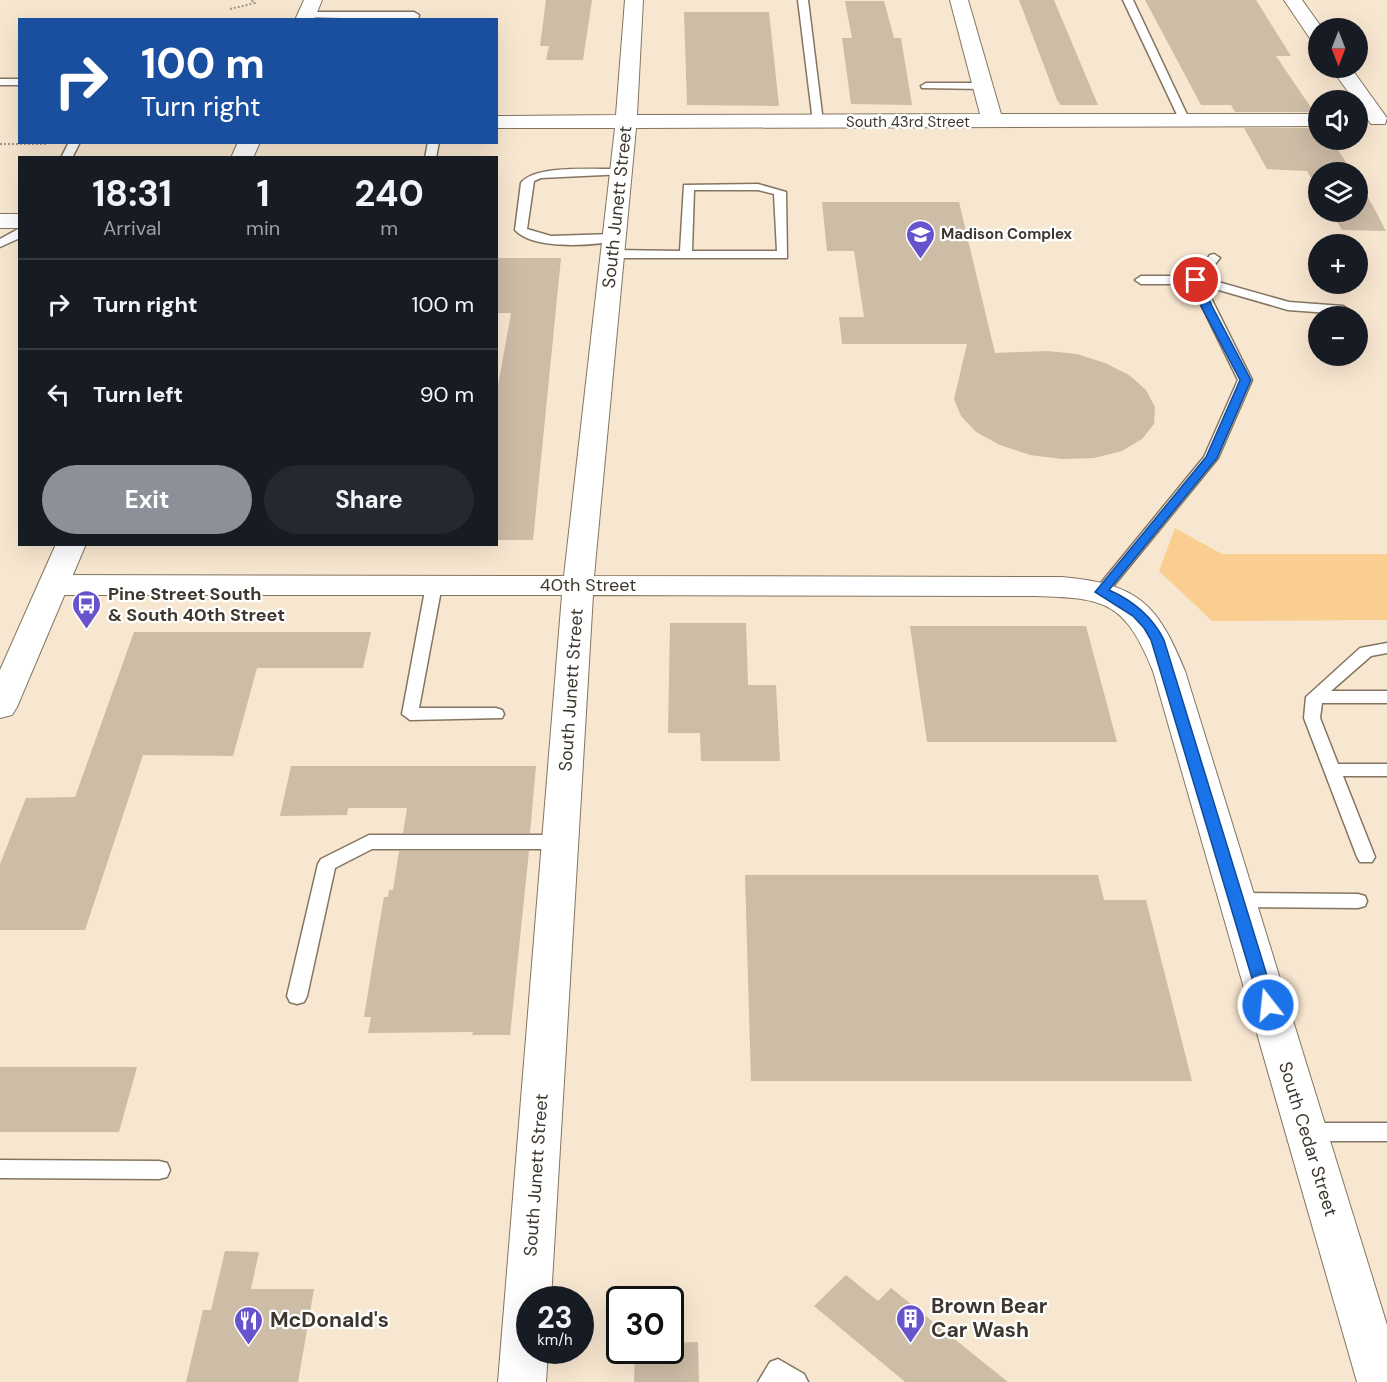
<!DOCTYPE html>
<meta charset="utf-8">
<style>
:root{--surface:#171b24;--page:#242831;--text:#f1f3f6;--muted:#9ea1a6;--line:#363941;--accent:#8c9099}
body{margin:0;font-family:"DM Sans",sans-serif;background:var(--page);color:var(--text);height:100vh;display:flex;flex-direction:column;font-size:22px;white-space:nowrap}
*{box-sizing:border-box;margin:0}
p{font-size:20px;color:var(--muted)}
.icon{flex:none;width:33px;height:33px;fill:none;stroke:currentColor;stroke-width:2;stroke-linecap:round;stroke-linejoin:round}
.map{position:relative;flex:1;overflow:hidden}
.drawer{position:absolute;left:18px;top:156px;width:480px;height:390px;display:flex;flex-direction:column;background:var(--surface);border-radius:0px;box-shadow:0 6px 24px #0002}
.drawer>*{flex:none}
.top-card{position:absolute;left:18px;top:18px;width:480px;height:126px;border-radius:0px;box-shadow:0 6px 24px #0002;background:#1a4fa0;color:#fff;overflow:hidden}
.needle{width:39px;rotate:180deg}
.buttons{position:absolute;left:1308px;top:18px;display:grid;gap:12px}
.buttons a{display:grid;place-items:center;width:60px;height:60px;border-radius:50%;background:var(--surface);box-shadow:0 6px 24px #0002;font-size:30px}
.speed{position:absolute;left:516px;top:1286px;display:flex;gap:12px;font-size:30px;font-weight:700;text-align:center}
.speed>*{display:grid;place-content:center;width:78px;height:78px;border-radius:50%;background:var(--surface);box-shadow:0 6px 24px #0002;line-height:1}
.speed small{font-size:15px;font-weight:400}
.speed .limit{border:3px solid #111;border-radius:9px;background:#fff;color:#111}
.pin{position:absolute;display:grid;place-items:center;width:51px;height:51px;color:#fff;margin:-26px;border:3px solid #fff;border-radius:50%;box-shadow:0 2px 6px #0007}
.me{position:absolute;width:66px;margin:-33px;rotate:344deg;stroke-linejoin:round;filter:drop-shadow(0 0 4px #0008)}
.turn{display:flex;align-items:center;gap:21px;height:126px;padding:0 24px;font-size:27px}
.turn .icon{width:78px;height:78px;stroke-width:2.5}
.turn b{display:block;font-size:42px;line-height:51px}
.eta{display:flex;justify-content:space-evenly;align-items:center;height:102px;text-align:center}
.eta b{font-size:36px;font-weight:700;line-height:42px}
.button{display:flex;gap:12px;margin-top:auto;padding:12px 24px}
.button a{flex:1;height:69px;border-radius:36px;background:var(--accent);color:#fff;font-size:24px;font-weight:700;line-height:69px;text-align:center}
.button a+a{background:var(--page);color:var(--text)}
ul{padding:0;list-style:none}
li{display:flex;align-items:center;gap:18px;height:90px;padding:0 24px;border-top:2px solid var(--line)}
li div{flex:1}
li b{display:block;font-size:22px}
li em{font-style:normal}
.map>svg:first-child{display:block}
.green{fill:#face90}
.building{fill:#cdbca6}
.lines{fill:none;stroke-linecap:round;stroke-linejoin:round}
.service-casing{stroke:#847560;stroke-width:3}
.minor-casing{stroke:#847560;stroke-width:2}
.secondary-casing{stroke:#847560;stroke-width:2}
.path{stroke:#a29685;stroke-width:2;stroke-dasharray:2 2;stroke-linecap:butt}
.service{fill:#fff;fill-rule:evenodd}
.minor{fill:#fff;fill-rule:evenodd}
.secondary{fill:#fff;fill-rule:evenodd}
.route{fill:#1a73e8;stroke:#114b97;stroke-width:1.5}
.labels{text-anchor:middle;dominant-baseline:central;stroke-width:4.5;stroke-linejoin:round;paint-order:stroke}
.far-street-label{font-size:15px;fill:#3e372e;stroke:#fff}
.far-poi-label{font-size:15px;font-weight:bold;fill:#3e372e;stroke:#fff;text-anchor:start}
.street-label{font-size:18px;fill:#3e372e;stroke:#fff}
.poi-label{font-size:18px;font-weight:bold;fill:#3e372e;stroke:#fff;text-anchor:start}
.near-poi-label{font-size:21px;font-weight:bold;fill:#3e372e;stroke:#fff;text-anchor:start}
</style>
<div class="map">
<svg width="1387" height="1382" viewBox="0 0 1387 1382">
<rect width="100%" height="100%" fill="#f8e7d0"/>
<path class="green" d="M1175 528 1222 554H1387V620L1212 621 1159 571Z"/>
<path class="building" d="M546 0H592L583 60H546L549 46H540Z
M1019 0H1054L1098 105H1061L1057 100Z
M1145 0H1256L1291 56H1276L1314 112H1235L1231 105H1201Z
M845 1H884L894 38H901L912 105 851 104 842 38H852Z
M684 12H769L779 106 687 105Z
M1244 128H1318V140H1332L1352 172H1318V191L1307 171 1267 169Z
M1358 181 1374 208 1386 231 1342 230 1331 212H1358Z
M822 202H959L995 353 1047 351 1077 354 1105 363 1129 375 1146 390 1155 407 1154 424 1142 439 1122 451 1094 458 1062 459 1030 455 1000 445 976 432 961 416 954 399 967 344H842L839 317H864L854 251H827Z
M496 258H561L533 540H496V397L511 313H496Z
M670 623H746L748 685H776L780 761H701L700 733H668Z
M910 626H1086L1117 742H927Z
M134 632H371L363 668H257L233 756 143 755 85 930H0V864L26 798 75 797Z
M291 766H536L530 833H403L407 808H348L347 815 280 816Z
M399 851H529L510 1035H472L473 1032 368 1033 371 1017H364L376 943 384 897H388L389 890H393Z
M745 875H1098L1104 900H1146L1192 1081H751Z
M0 1067H137L119 1132H0Z
M225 1251 259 1252 251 1289H314L298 1382H186L203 1310H211Z
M846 1275 878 1301 891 1288 1008 1382H905L814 1306Z
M698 1342 699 1382H634L635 1350H670V1343Z"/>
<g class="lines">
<defs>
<path id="service" d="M798 0H808L823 122 818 125 813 122Z
M1123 0H1133L1190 121 1189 123 1180 121Z
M306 12H414L419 15 418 20 303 17V13Z
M0 79H20V85H0Z
M926 83H983L988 86 983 89 922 88 921 86Z
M69 142H80L72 158H61Z
M428 142H439L436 158H425Z
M621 169 625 170V174L541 178 534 181 527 229 551 236 614 234 618 236V240C594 246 533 250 515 230L521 183C535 164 598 170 621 169Z
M758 184 786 192 787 258H612L606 254 612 250 680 251 684 185ZM694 190H758L774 194 777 251H692Z
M20 228V238L0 247V239Z
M1214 254 1220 258 1204 278 1289 302 1343 306 1349 310 1343 314 1288 310 1205 286 1252 380 1218 458 1106 595H1096L1093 592 1096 589 1204 457 1238 380 1191 284H1141L1135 280 1141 276H1193L1210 255Z
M434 580 442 585 419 708H496L502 710 504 714 502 718 410 720 402 714 426 585Z
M1387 643V653L1371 656 1331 691H1387V703H1322L1320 718 1338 764H1387V776H1343L1375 857 1372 862H1360L1357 857 1304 718 1306 697 1360 648Z
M369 835H560L566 837 569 842 566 847 560 849H372L335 868 307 996 304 1002 297 1004 290 1002 287 996 318 864 321 859Z
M1237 893 1358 894 1365 896 1367 901 1365 906 1358 908 1237 907 1230 905 1228 900 1230 895Z
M1307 1123H1387V1141H1307L1300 1138 1296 1132 1300 1126Z
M0 1160 159 1161 167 1163 170 1170 167 1177 159 1179 0 1178Z
M778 1359 804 1374 808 1382H758L770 1362Z"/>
<path id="minor" d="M625 0H643L637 115 980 114 950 0H968L1001 114H1318V126L636 128 594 576 1062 577C1137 584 1157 602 1185 671L1387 1325V1382H1357L1153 671C1125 602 1106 598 1035 596L593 595 551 1299H530V1350H548L546 1382H498L562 595H53L42 592 38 585 42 578 53 575 564 576 615 128H496V116L616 115Z
M1284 0H1302L1322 28H1318V42L1311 40Z
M1331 68H1351L1387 118 1385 124H1371L1358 106V100H1354Z
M0 214H20V228H0Z"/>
<path id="secondary" d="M304 0H322L314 20H295Z
M238 142H260L253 158H231Z
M56 544H86L17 707 12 715 0 718V670Z"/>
</defs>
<use href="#service" class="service-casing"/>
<use href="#minor" class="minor-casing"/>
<use href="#secondary" class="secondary-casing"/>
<path class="path" d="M230 9 255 3 251 0
M0 144H47"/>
<use href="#service" class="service"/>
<use href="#minor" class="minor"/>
<use href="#secondary" class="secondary"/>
</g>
<path class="route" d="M1193 277 1201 280 1212 306 1251 380 1217 458 1109 590C1134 601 1152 616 1164 640L1276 1005 1274 1010H1262L1260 1005 1151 640 1144 628 1133 616 1095 592 1206 457 1240 380 1201 306Z"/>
<defs>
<symbol id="school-pin" viewBox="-11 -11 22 30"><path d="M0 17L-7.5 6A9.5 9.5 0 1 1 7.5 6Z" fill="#6753cc" stroke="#fff"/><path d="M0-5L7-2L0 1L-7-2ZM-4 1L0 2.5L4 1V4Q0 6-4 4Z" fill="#fff"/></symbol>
<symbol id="bus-pin" viewBox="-11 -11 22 30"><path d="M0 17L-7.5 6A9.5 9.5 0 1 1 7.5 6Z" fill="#6753cc" stroke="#fff"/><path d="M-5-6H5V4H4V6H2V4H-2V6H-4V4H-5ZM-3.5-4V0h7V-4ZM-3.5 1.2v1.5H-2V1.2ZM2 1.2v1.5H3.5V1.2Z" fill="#fff"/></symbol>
<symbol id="building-pin" viewBox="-11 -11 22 30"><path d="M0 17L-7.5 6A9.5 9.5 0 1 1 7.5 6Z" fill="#6753cc" stroke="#fff"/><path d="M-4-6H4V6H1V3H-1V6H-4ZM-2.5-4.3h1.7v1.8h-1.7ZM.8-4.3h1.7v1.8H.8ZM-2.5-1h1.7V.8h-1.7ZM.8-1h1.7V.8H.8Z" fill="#fff"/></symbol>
<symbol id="restaurant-pin" viewBox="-11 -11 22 30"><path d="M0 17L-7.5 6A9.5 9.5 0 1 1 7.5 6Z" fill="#6753cc" stroke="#fff"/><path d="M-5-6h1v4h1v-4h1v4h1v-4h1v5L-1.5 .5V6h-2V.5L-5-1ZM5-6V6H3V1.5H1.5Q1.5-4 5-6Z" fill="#fff"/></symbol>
</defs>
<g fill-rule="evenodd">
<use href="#school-pin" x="904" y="218" width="33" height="45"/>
<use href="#bus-pin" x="70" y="588" width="33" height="45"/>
<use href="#building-pin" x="894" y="1302" width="33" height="45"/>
<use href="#restaurant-pin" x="232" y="1304" width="33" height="45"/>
</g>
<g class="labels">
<g class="far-street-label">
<text x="908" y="122">South 43rd Street</text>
</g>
<g class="far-poi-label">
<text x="941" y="234">Madison Complex</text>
</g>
<g class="street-label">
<text transform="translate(617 207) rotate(-84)">South Junett Street</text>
<text x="588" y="585">40th Street</text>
<text transform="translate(571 690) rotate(-86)">South Junett Street</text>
<text transform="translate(1308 1139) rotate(73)">South Cedar Street</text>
<text transform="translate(536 1175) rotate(-86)">South Junett Street</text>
</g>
<g class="poi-label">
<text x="108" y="594">Pine Street South<tspan x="108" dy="21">&amp; South 40th Street</tspan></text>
</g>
<g class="near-poi-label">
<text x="931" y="1306">Brown Bear<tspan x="931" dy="24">Car Wash</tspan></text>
<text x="270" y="1320">McDonald's</text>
</g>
</g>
</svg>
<div class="buttons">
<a><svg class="needle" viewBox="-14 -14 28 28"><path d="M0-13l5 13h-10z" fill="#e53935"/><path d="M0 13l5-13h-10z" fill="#9ea1a6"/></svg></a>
<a><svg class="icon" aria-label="sound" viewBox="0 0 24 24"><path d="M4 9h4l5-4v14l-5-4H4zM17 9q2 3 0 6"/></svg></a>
<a><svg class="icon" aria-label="layers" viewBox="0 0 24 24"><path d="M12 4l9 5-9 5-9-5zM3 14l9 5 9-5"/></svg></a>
<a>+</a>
<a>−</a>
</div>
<div class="speed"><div>23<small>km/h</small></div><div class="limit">30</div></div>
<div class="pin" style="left:1196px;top:280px;background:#d93025"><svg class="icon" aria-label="arrive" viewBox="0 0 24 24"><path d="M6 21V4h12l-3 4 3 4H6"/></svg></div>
<svg class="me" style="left:1268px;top:1005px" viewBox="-20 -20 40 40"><circle r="17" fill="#1a73e8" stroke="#fff" stroke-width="3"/><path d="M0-11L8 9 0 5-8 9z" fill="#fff"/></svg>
<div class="top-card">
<div class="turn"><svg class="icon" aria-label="right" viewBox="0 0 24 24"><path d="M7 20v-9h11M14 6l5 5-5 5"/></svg><div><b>100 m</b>Turn right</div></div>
</div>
<section class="drawer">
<div class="eta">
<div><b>18:31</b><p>Arrival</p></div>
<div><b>1</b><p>min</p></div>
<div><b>240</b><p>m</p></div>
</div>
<ul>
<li><svg class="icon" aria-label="right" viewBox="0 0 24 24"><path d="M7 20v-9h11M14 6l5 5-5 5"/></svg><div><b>Turn right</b></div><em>100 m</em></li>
<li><svg class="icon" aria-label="left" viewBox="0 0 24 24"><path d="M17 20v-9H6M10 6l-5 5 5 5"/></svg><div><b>Turn left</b></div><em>90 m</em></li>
</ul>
<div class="button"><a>Exit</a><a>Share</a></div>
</section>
</div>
